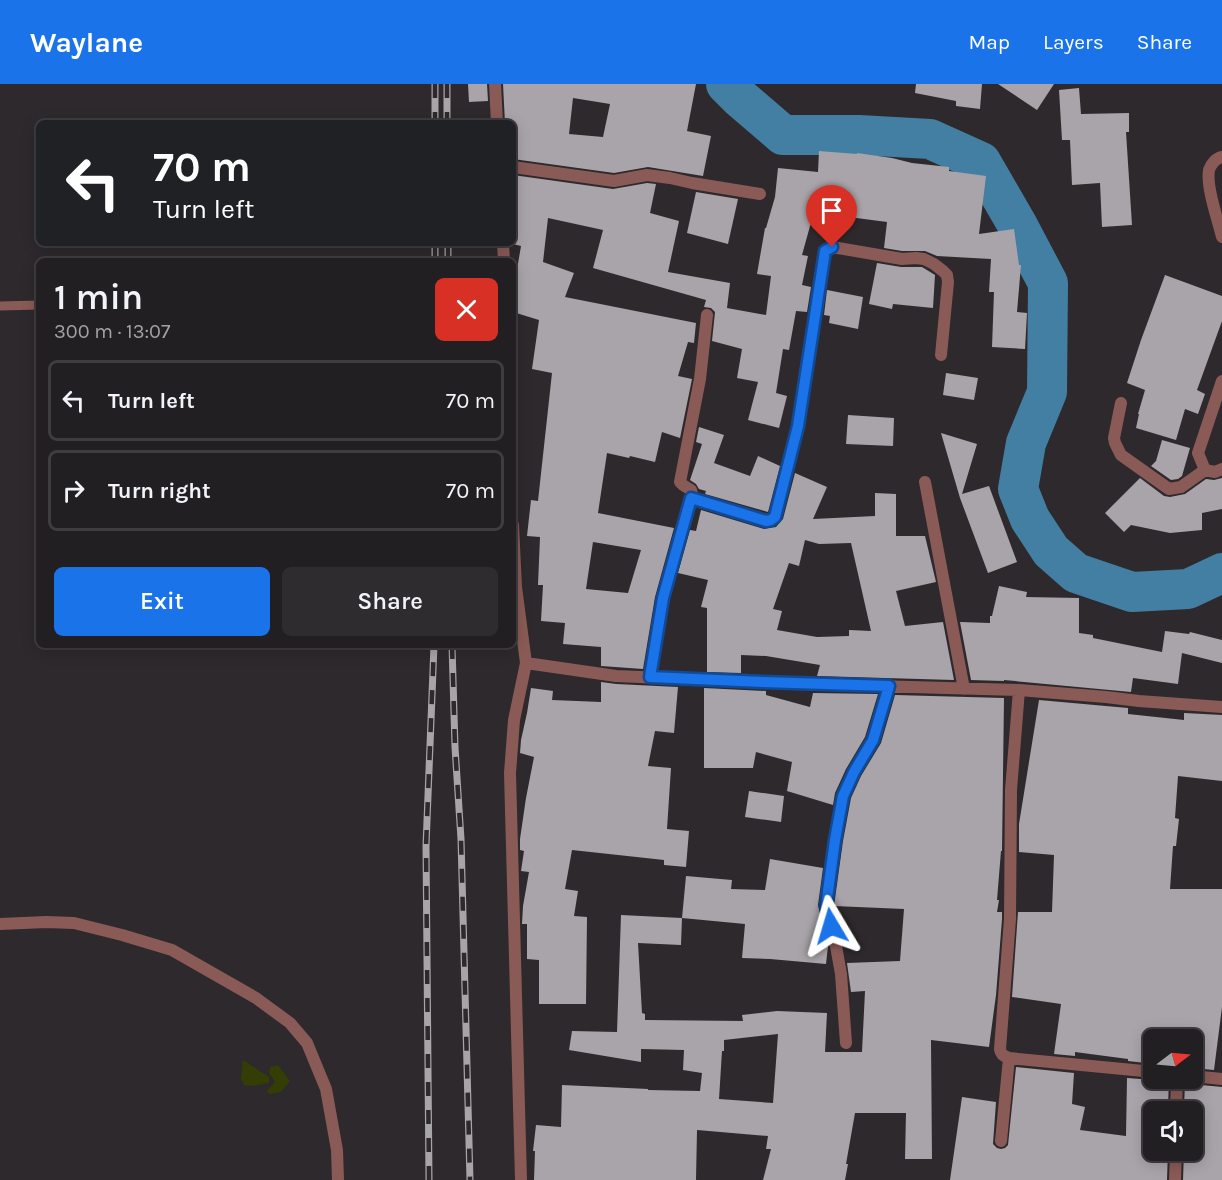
<!DOCTYPE html>
<meta charset="utf-8">
<style>
:root{--surface:#221f22;--page:#2e2c2f;--text:#f1f3f6;--muted:#a2a2a5;--line:#3f3d40;--accent:#1a73e8}
body{margin:0;font-family:Karla,sans-serif;background:var(--page);color:var(--text);height:100vh;display:flex;flex-direction:column;font-size:22px;white-space:nowrap}
*{box-sizing:border-box;margin:0}
p{font-size:20px;color:var(--muted)}
.icon{flex:none;width:33px;height:33px;fill:none;stroke:currentColor;stroke-width:2;stroke-linecap:round;stroke-linejoin:round}
.map{position:relative;flex:1;overflow:hidden}
.details{position:absolute;left:36px;top:174px;width:480px;height:390px;display:flex;flex-direction:column;background:var(--surface);border-radius:9px;box-shadow:0 3px 15px #0003,0 0 0 2px var(--line)}
.details>*{flex:none}
.banner{position:absolute;left:36px;top:36px;width:480px;height:126px;border-radius:9px;box-shadow:0 3px 15px #0003,0 0 0 2px var(--line);background:#202124;color:#fff;overflow:hidden}
.needle{width:39px;rotate:74deg}
.controls{position:absolute;left:1143px;top:945px;display:grid;gap:12px}
.controls a{display:grid;place-items:center;width:60px;height:60px;border-radius:9px;background:var(--surface);box-shadow:0 3px 15px #0003,0 0 0 2px var(--line);font-size:30px}
.pin{position:absolute;display:grid;place-items:center;width:51px;height:51px;color:#fff;margin:-62px -26px;border-radius:50% 50% 50% 0;rotate:-45deg;box-shadow:0 0 6px #0007}
.pin .icon{rotate:45deg}
.me{position:absolute;width:66px;margin:-33px;rotate:353deg;stroke-linejoin:round;filter:drop-shadow(0 0 4px #0008)}
.turn{display:flex;align-items:center;gap:21px;height:126px;padding:0 18px;font-size:27px}
.turn .icon{width:78px;height:78px;stroke-width:2.5}
.turn b{display:block;font-size:42px;line-height:51px}
.round{display:grid;place-items:center;flex:none;width:63px;height:63px;border-radius:9px;background:var(--page)}
.summary{display:flex;align-items:center;justify-content:space-between;height:102px;padding:0 18px}
h1{font-size:36px;font-weight:600;line-height:45px}
.cta{display:flex;gap:12px;margin-top:auto;padding:12px 18px}
.cta a{flex:1;height:69px;border-radius:9px;background:var(--accent);color:#fff;font-size:24px;font-weight:600;line-height:69px;text-align:center}
.cta a+a{background:var(--page);color:var(--text)}
ul{padding:0;list-style:none}
li{display:flex;align-items:center;gap:18px;height:81px;margin:0 12px 9px;padding:0 6px;border:3px solid var(--line);border-radius:9px}
li div{flex:1}
li b{display:block;font-size:22px}
li em{font-style:normal}
header{display:flex;align-items:center;gap:36px;box-sizing:border-box;height:84px;padding:0 30px;background:var(--accent);color:#fff}
header strong{font-size:28px}
nav{display:flex;gap:33px;margin-inline-start:auto;font-size:21px}
.map>svg:first-child{display:block}
.green{fill:#333d04}
.lines{fill:none;stroke-linecap:round;stroke-linejoin:round}
.river{stroke:#427fa2;stroke-width:40}
.building{fill:#a9a4a9;fill-rule:evenodd}
.service{stroke:#8a5a56;stroke-width:9}
.minor{stroke:#8a5a56;stroke-width:12}
.rail-casing{stroke:#a8a5a8;stroke-width:7}
.rail{stroke:#2d292d;stroke-width:4.5;stroke-dasharray:14;stroke-linecap:butt}
.route-casing{stroke:#114b97;stroke-width:15}
.route{stroke:#1a73e8;stroke-width:10}
</style>
<header>
<strong>Waylane</strong>
<nav><a>Map</a><a>Layers</a><a>Share</a></nav>
</header>
<div class="map">
<svg width="1222" height="1096" viewBox="0 0 1222 1096">
<rect width="100%" height="100%" fill="#2d292d"/>
<path class="green" d="M243 976 269 993V999L253 1002 244 1001 241 995Z
M278 981 290 997 281 1008 269 1010 267 1007 275 998 269 989 270 983Z"/>
<g class="lines">
<path class="river" d="M726 0 740 14 783 51H859L930 55 981 78 1018 142 1048 199 1047 308 1026 359 1018 405 1030 435 1051 467 1076 489 1132 508 1188 505 1222 489"/>
</g>
<path class="building" d="M468 0H487L488 17 469 18Z
M503 0H696L687 47 711 52 703 92 648 83 614 89 513 75V39H505ZM573 14 610 20 603 53 569 50Z
M916 0H982L980 25 956 22V17L915 9Z
M998 0H1054L1037 26Z
M1079 4 1081 30 1129 29V48H1126L1132 141 1102 143 1100 99 1072 101 1070 56H1062L1059 6Z
M819 67 857 70V69L892 74 912 79 949 83V87L986 92 979 150 1014 145 1019 181H1021L1017 228 1027 229 1025 265 992 263 994 208H989L991 175 937 172 925 167H902L884 164 887 138 849 133 850 126 815 124 802 171 808 172 802 201 811 203 807 228 796 227 789 266 783 265 776 309 787 312 779 344 748 336 758 298 737 294 742 265 712 257 715 228 711 224 704 223 706 216 593 184 603 146 548 134 543 178 574 189 565 213 696 239 694 259 688 258 678 292 692 295 680 354 662 348 655 378 630 372 629 374 607 369 598 429 674 444 655 513 643 585 601 582V563L563 560 565 539 541 537 543 501H538L540 453 527 452 531 416 538 417 552 289 532 285 539 236 513 228V209L521 162 513 160V91L613 105 647 99 656 100 650 129 679 137 668 188 730 199 727 224 766 231 771 192 757 190 765 144H766L775 113 778 84 818 88ZM593 458 641 466 628 509 586 505Z
M696 108 738 115 728 160 687 149Z
M877 179 901 183H922L935 191 933 224 893 220 892 225 869 220Z
M1165 191 1222 212V237L1197 306 1205 310 1198 330 1185 325 1176 356 1136 344 1139 330H1138L1145 306 1127 299 1141 256Z
M827 206 863 213 858 245 829 239 830 232 824 231Z
M946 289 978 294 974 316 943 311Z
M848 331 894 334 893 362 846 360Z
M699 343 724 351 714 379 750 392 758 372 780 382 768 428 705 410 706 407 699 405 696 400 690 396 702 360 696 358Z
M941 349 977 360 962 410 989 402 1017 478 988 489 960 414Z
M1162 356 1190 364 1182 392 1178 395 1171 396 1151 382 1156 377Z
M795 389 827 403 813 435 875 432V409L896 410V452H925L936 498 896 507 905 542 943 538 954 596 817 592 820 581 766 572 741 571V589L707 588V524L701 523 708 496 678 489 690 446 696 447 701 426 764 445 776 443 783 435ZM805 456 819 460 851 459 871 547 849 546V552L817 553 777 546 782 527 773 525 789 479 799 482Z
M1140 394 1164 412 1170 413 1185 410 1206 395 1214 396 1222 394V425L1202 429V446L1170 449 1131 441 1124 448 1105 429Z
M999 502 1027 508 1026 513 1079 514V549L1093 551V554L1162 568 1165 547 1189 550 1190 548 1222 556V579L1182 569 1178 600 1133 594 1131 608 1004 596V597L971 596 960 538 990 539V532H992Z
M601 598 616 600 678 603 674 649 655 647 648 682 671 684 667 745 689 747 686 783 664 781V776L572 766 565 805 578 807 574 832 587 833 586 920H539V876L527 875V840H522L523 822 529 788 521 787 524 767 520 766V755L526 714 534 673 520 669 521 656 527 629 531 604 553 607 552 616 601 618Z
M704 604 766 607V611L810 623 813 609 878 610 865 653 846 685 835 709 833 721 787 707 792 678 756 668 753 684H704Z
M895 611 1004 614 1002 767H1001L997 816H999L997 828H1002V835L996 911 989 963 931 956 932 1075H905L906 1029H855L846 1080H848L845 1096H763L771 1065H766L768 1052 697 1046 696 1096H534L535 1067H533L536 1041 561 1043 562 1001 648 1005V1006L700 1007 702 989 683 986 684 966 641 965V978L569 966 572 947 617 948 621 831 682 834 681 861 638 859 642 929 645 930V936L743 937 742 931 777 927 827 929 825 968H862L865 907 851 908 847 879 900 877 904 825 834 822 843 757 851 714 861 692 881 659ZM778 950 773 1019 719 1015 722 967H724V956Z
M1039 616 1128 624V630L1184 636V629L1222 631V697L1178 692 1175 734 1179 735 1176 762H1173L1170 805H1222V923L1214 986 1192 984 1194 956H1154V980L1128 977V975L1075 968V972L1054 970 1061 920 1012 913 1018 828H1052L1054 771 1019 768V740Z
M749 707 784 712 781 738 745 733Z
M770 775 823 784 818 821 823 843 822 856H826L828 862 826 880 770 875 742 874 745 840 682 834 686 792 732 796 731 805 765 806Z
M1016 983 1074 989 1072 1020 1085 1023 1080 1046 1126 1052 1127 994 1153 996 1159 994H1169L1168 1024 1158 1023V1028H1154V1066H1168L1167 1096H950L962 1013 996 1018 993 1060 997 1064 1001 1065 1005 1064 1008 1061Z
M1185 996 1191 1000 1222 1003V1096H1183L1184 1066H1192V1027L1184 1026Z"/>
<g class="lines">
<path class="service" d="M0 222 39 221"/>
<path class="minor" d="M495 0 497 39
M1222 73C1216 74 1211 80 1209 86 1206 103 1218 136 1222 153
M513 83 614 97 647 91 670 94 692 99 760 110
M503 159 504 177
M1222 297 1198 369 1205 386 1215 388 1222 385
M1121 319 1114 354 1115 359 1121 371 1169 405 1181 403 1205 386
M925 398 964 605
M691 414 766 437 773 435 775 433 798 342 825 167 832 163 902 175 916 174 924 175 934 180 943 187 947 191 948 198 941 271
M513 441 516 503 526 579
M650 593 663 514 692 410 691 406 683 401 680 398 700 295 707 231
M1019 606 1011 706 1010 835 1000 965C1001 971 1004 972 1009 974L1154 988
M0 840 46 838 74 839 122 851 172 866 256 914 290 939 307 959 326 1005 337 1066 338 1096
M846 959 841 890 836 862 826 822 835 756 843 712 854 688 873 656 889 602
M1192 992 1222 995
M1176 1028 1177 994
M1001 1057 1009 974
M521 1096 510 689 514 636 526 579 616 592 804 600 1019 606 1106 613 1139 617 1222 623
M1175 1096 1176 1066"/>
<defs>
<path id="rail" d="M435 0V39
M447 0V39
M435 159V177
M448 159V177
M452 561 455 663 461 755 470 1096
M429 1096 426 762 434 561"/>
</defs>
<use href="#rail" class="rail-casing"/>
<use href="#rail" class="rail"/>
</g>
<g class="lines">
<defs>
<path id="route" d="M831 842 826 822 835 756 843 712 854 688 873 656 889 602 763 598 650 593 663 514 691 414 766 437 771 436 775 433 798 342 825 167 832 163"/>
</defs>
<use href="#route" class="route-casing"/>
<use href="#route" class="route"/>
</g>
</svg>
<div class="controls">
<a><svg class="needle" viewBox="-14 -14 28 28"><path d="M0-13l5 13h-10z" fill="#e53935"/><path d="M0 13l5-13h-10z" fill="#a2a2a5"/></svg></a>
<a><svg class="icon" aria-label="sound" viewBox="0 0 24 24"><path d="M4 9h4l5-4v14l-5-4H4zM17 9q2 3 0 6"/></svg></a>
</div>
<div class="pin" style="left:832px;top:163px;background:#d93025"><svg class="icon" aria-label="arrive" viewBox="0 0 24 24"><path d="M6 21V4h12l-3 4 3 4H6"/></svg></div>
<svg class="me" style="left:831px;top:842px" viewBox="-20 -20 40 40"><path d="M0-17L14 15 0 8-14 15z" fill="#1a73e8" stroke="#fff" stroke-width="4"/></svg>
<div class="banner">
<div class="turn"><svg class="icon" aria-label="left" viewBox="0 0 24 24"><path d="M17 20v-9H6M10 6l-5 5 5 5"/></svg><div><b>70 m</b>Turn left</div></div>
</div>
<section class="details">
<div class="summary"><div><h1>1 min</h1><p>300 m · 13:07</p></div><a class="round" style="background:#d93025;color:#fff"><svg class="icon" aria-label="close" viewBox="0 0 24 24"><path d="M6 6l12 12M18 6L6 18"/></svg></a></div>
<ul>
<li><svg class="icon" aria-label="left" viewBox="0 0 24 24"><path d="M17 20v-9H6M10 6l-5 5 5 5"/></svg><div><b>Turn left</b></div><em>70 m</em></li>
<li><svg class="icon" aria-label="right" viewBox="0 0 24 24"><path d="M7 20v-9h11M14 6l5 5-5 5"/></svg><div><b>Turn right</b></div><em>70 m</em></li>
</ul>
<div class="cta"><a>Exit</a><a>Share</a></div>
</section>
</div>
